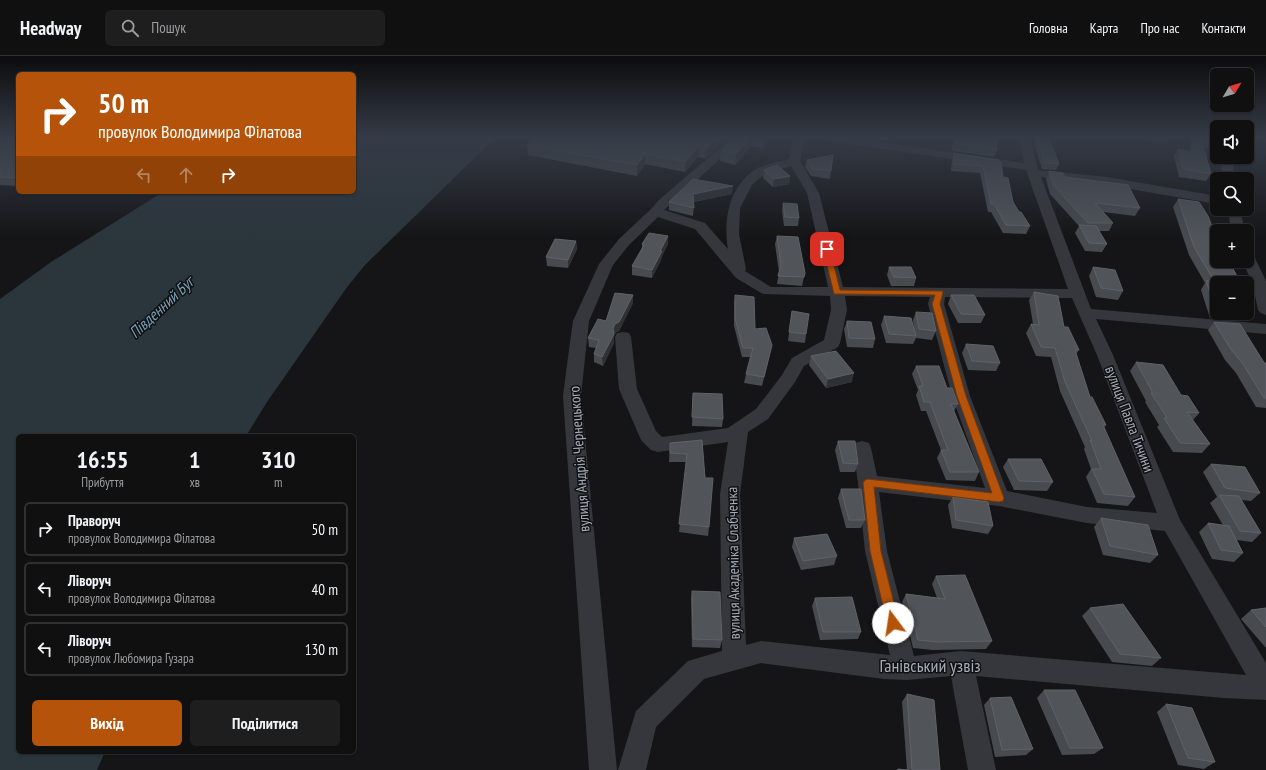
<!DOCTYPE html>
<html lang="uk">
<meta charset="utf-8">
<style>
:root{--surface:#101011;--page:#1e1e1f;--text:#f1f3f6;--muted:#9c9d9f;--line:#303031;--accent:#b45309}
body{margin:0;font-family:"PT Sans Narrow",sans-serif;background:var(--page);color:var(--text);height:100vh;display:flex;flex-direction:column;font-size:15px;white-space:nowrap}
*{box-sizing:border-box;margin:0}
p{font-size:13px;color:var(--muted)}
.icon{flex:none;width:22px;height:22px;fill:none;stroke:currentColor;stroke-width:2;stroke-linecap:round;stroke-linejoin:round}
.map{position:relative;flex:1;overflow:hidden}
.drawer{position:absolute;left:16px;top:378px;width:340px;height:320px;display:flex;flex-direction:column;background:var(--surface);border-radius:6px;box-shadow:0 1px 3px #0004,0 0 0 1px var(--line)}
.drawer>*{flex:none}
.banner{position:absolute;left:16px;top:16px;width:340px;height:122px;border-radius:6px;box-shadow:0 1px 3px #0004,0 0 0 1px var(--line);background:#b45309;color:#fff;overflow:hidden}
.needle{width:26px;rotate:52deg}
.buttons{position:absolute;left:1210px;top:12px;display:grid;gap:8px}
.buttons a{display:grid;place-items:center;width:44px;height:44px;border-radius:6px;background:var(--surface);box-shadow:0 1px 3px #0004,0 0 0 1px var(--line);font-size:20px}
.pin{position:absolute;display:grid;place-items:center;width:34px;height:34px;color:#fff;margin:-17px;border-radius:8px;box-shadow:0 2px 6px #0006}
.me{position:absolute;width:44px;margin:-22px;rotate:346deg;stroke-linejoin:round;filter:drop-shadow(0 0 3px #0008)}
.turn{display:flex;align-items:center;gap:14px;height:84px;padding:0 16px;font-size:18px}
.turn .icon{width:52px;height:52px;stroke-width:2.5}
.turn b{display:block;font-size:28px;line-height:34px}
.lanes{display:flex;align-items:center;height:38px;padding:0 16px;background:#0003;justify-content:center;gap:20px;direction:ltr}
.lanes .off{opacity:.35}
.eta{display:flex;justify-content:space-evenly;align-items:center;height:68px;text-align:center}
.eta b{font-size:24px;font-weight:600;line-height:28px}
.action{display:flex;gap:8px;margin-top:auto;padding:8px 16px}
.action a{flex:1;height:46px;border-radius:6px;background:var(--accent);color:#fff;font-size:16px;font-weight:600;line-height:46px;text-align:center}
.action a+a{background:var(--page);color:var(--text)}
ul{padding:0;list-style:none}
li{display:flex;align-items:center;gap:12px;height:54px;margin:0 8px 6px;padding:0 8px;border:2px solid var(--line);border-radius:6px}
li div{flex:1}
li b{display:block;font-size:15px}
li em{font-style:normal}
header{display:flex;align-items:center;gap:24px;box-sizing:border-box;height:56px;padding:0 20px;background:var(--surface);border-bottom:1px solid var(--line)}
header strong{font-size:19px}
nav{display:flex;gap:22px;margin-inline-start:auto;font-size:14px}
.search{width:280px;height:36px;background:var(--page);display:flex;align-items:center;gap:10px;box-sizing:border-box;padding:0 14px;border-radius:6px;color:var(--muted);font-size:15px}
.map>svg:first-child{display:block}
.water{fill:#2a353c}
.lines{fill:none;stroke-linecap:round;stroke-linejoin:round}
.minor{fill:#35373c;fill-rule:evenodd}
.wall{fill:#474a4f}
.shaded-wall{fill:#2f3134}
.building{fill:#51555a;stroke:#5e6369}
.route{fill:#b45309;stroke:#753606}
.labels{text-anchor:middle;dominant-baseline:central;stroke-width:3;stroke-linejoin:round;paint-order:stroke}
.street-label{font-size:15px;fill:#a5adb8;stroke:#101012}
.water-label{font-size:16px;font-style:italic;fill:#79a0b7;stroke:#101012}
.near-street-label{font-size:18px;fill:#a5adb8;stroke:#101012}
</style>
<header>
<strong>Headway</strong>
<div class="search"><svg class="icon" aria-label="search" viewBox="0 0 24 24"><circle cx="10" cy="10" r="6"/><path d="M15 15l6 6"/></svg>Пошук</div>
<nav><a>Головна</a><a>Карта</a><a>Про нас</a><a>Контакти</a></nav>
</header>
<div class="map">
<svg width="1266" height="714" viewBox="0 0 1266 714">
<rect width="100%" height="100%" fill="#151517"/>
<path class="water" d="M354 82H495L364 210 345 234 267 346 246 380H18V696H105L97 714H0V243L51 206 163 136H354Z"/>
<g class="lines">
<path class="minor" d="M0 82H9L0 87Z
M731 82H743L664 154 705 167 728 193C723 164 729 130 756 113 765 108 779 106 789 103L794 82H804L800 105 819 137 843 231 1068 233 1026 114 830 85 825 82H854L1024 107 1019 82H1030L1038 114 1107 121 1217 140V148L1107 129 1041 121 1091 253 1266 268V278L1096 263 1113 299 1180 464 1266 607V644L1224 642 976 620 996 714H968L951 620 907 624 884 623 761 607 704 623 656 671 646 714H618L636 655 688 605 722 595 720 438 728 386 658 396 651 394 641 384 619 333 615 281 617 277 623 276 629 277 631 281 637 333 656 375 662 381 728 372 756 353 782 319 792 302 824 284 831 254 830 240 763 238 736 222 695 173 658 161 629 189 613 209 589 265 581 340 617 714H589L563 340 568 301 573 265 599 208 619 183 651 153 659 144ZM791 110 807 137 828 231H771L745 215 746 213 739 178 740 152 752 129 765 118ZM845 240 930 241 928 248 952 340 985 432 877 420 871 392 869 387 862 385 855 387 853 392 858 427 865 495 890 599 761 585 746 589 740 438 748 376 768 363 795 326 804 310 838 291 840 287 847 254ZM945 241 1072 242 1097 299 1157 457 1087 451 1007 435 970 340 944 248ZM879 436 999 450 1087 467 1165 475 1246 619 961 595 914 600 887 495Z
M1224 101H1236L1233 112 1235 123H1223L1221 112Z
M1228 153H1240L1245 175H1231Z
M1247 196 1252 197 1254 200 1266 225V259L1261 257 1258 254 1252 226 1242 205H1247Z"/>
</g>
<path class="wall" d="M18 82V130L0 129V85Z
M535 82H729L705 102 698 101 685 116 645 108 637 120 528 99 527 89Z
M735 82H770L763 92 751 90 735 109 720 105 721 95Z
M970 82H996L997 94 994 101 952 95V91L954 84 970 86Z
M1036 82H1049L1059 108 1056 114 1042 113 1034 87Z
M1136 82H1166V83L1164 86Z
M1191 82H1212V85L1208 92 1203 91 1211 118 1206 125 1179 121 1174 100 1178 93 1190 95Z
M954 97 998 104 1003 121 1013 146 1019 156 1030 170 1026 178 1003 177 991 156H988L980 117 951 115 952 105Z
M807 104 831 115 830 123 811 120 805 111Z
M764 114 790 120 789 128 773 131 763 122Z
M1049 115 1065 121 1140 152 1135 160 1103 156 1113 167 1109 175H1099L1107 188 1102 196 1085 195 1075 177 1079 170 1050 138 1046 123Z
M732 138 694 146 693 160 669 154V146Z
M1178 143 1217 205 1239 224 1237 227H1217V257H1242L1236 264 1210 262 1201 234 1205 227 1189 199 1173 151Z
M783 147 799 162 798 170H784L782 155Z
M777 180 805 217 802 230 777 228 779 216 775 188Z
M576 185 577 193 568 212 547 210 546 201Z
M642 188H668L662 200 661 204 652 222 632 219V210L642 194Z
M889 211 916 222 914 230H891L887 219Z
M1093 211 1123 235 1118 244 1096 241 1089 220Z
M1034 236 1064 271 1079 294 1076 298 1090 341 1106 369 1104 372 1135 441 1128 450 1097 447 1086 421 1091 413 1084 393 1085 391 1060 335 1051 301 1036 300 1026 277 1031 268H1033L1029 244Z
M735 239 755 273 772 289 762 330 744 327 746 318 750 301H742L734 270V248Z
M951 239 985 259 981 267H958L948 248Z
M633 247 619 275 616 276 614 280V287L603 310 594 306V298L596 292 589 291 588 282 606 265Z
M792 255 806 278 805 287 788 285Z
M916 256 936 275 932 284 916 282 913 288 886 287 881 269 884 260 914 273 913 264Z
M847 265 875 283 873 292 847 291 844 273Z
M1214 266 1263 305 1266 308V352L1256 351 1236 317 1225 304 1208 274Z
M966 288 1000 307 996 315 968 314 962 297Z
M811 300 852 326 826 332 809 309Z
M1136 306 1181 339 1199 357 1193 364 1210 388 1202 397 1173 396 1157 371 1159 369 1145 346 1146 345 1130 315Z
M916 310 947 332 958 348 954 355 979 416 975 425 946 424 937 402 941 394 926 355H921L916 339 918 334 912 318Z
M693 337 723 363 722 371 692 370Z
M702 384 709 471 708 480 679 476 686 406H669L670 387Z
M838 385 858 408 855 416H840L835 394Z
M1008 403 1053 426 1047 435 1014 434 1003 411Z
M1211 408 1260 437 1251 445 1241 444 1261 477 1252 486 1237 484 1243 497 1234 506 1212 503 1199 476 1208 467 1223 469 1210 447 1217 441 1203 416Z
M841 433 865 464 861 472H846L838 442Z
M953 441 993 470 988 478 952 472 948 449Z
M1101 462 1158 499 1150 507 1103 499 1094 471Z
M794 482 837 500 834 509 801 514 792 491Z
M936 520 992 585 986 593 933 594 913 592 902 546 906 538 937 542 932 528Z
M692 535 722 584 720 592 692 591 691 543Z
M815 542 861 576 858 583 820 584 812 550Z
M1090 552 1161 602 1152 610 1112 606 1082 560Z
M1266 552V592L1241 563 1251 554Z
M1044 634 1103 692 1094 698 1062 699 1037 642Z
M907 638 940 714H897L898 713 907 714 902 646Z
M990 642 1033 693 1026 699 995 701 984 649Z
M1166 648 1215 706 1204 713 1178 709 1157 656Z"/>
<path class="shaded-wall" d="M718 82H729L705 102 706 92Z
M750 82H752L751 90 735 109 736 98Z
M764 82H770L763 92Z
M699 90 698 101 685 116V106Z
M645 98V108L637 120V109Z
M790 120 789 128 773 131 774 123Z
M733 130 732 138 693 146V138Z
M668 180V188L662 200 661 204 652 222V214L660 195Z
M576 185 577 193 568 212V204Z
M633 239V247L619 275 616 276 614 280V287L603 310 602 301 613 272Z
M854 317 852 326 826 332 828 323Z"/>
<path class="building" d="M5 82H18V122L0 121V85Z
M535 82H718L706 92 699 90 685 106 645 98 637 109 527 89Z
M735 82H750L736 98 721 95Z
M973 82H996L997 94 954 87V84L973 86Z
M1036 82H1049L1059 108 1045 107Z
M1195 82H1212V85L1201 83 1211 118 1183 113 1178 93 1194 96Z
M954 97 998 104 999 106H1001L1003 121 1008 122 1013 146 1019 156H1021L1030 170 1006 169 994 148H991L983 110 954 108Z
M833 99 831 115 812 113 807 104Z
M777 109 790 120 774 123 764 114Z
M1049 115 1063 117 1065 121 1128 129 1140 152 1095 147 1113 167H1088L1054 130Z
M693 123 733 130 693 138 694 152 669 146Z
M1178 143 1199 146 1208 160 1217 183V205H1229L1239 224 1229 223 1231 227H1217V254L1216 253 1206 225 1211 223 1216 228 1194 191Z
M783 147 797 148 799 162 785 161Z
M1079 169 1096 170 1107 188 1089 187Z
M649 177 668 180 660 195H662L652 214 632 210 644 189 642 188Z
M777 180 798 181 805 217 804 221 778 220 781 209Z
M555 183 576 185 568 204 546 201Z
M889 211H911L916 222 894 221Z
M1093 211 1115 214 1123 235 1101 232Z
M1034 236 1058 240 1064 271H1068L1079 294H1075L1090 341H1092L1106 369H1103L1135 441 1104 438 1092 413H1101L1090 384 1092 385 1065 326 1055 292 1041 291 1031 268 1039 269Z
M615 237 633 239 619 266 615 268 613 272 614 278 602 301 594 298 599 284 588 282 598 263 606 265Z
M735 239 754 241 755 273 766 272 772 289 764 321 746 318 753 292H743L735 262Z
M951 239H974L985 259 961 258Z
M792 255 809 258 806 278 789 276Z
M916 256 932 257 936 275 919 273Z
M884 260 911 262 916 280 889 278Z
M847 265 871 266 875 283 849 282Z
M1214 266 1240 268 1263 305 1266 308V342H1264L1243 308 1232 295Z
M966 288 993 290 1000 307 972 305Z
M836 295 854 317 828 323 811 300Z
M1136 306 1163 309 1181 339 1188 340 1199 357 1187 356 1210 388 1180 387 1164 362H1167L1151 337H1153Z
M916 310H939L947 332H952L958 348H951L979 416H950L941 394H948L930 346H924L919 330H923Z
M693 337 722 338 723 363 692 361Z
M702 384 705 422H713L709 471 679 468 687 398 670 397V387Z
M838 385H855L858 408 843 407Z
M1008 403H1041L1053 426 1019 425Z
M1211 408 1245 411 1260 437 1225 432Z
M841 433H861L865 464H849Z
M1219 439 1239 440 1261 477 1240 475Z
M953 441 988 446 993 470 956 464Z
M1101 462 1148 469 1158 499 1110 490Z
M1208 467 1229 470 1243 497 1221 494Z
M827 478 837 500 803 505 794 482Z
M965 519 992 585 938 586 918 584 906 538 945 543 936 520Z
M692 535 720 536 722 584 693 583Z
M852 541 861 576H823L815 542Z
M1123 548 1161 602 1120 598 1090 552Z
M1266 552V571L1251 554Z
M1044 634H1075L1103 692H1070Z
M907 638 934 644 940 714H912Z
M1011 641 1033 693 1002 694 990 642Z
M1166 648 1192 652 1215 706 1188 702Z
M898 713 907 714H898Z"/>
<linearGradient id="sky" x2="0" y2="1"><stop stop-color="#0c0c0d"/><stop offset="0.45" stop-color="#353b47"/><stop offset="1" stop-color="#353b47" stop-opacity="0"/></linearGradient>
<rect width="1266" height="182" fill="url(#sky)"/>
<path class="route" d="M824 191 830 193 840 234 942 235 943 236 940 248 966 340 1004 442 1003 445 999 446 874 431 881 495 899 567 897 570 893 572 889 570 887 567 870 495 863 427 865 424 868 423 992 437 957 340 932 248 935 239 834 238 823 193Z"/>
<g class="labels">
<g class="street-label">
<text transform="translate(1130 363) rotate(69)">вулиця Павла Тичини</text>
<text transform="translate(579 403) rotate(-94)">вулиця Андрія Чернецького</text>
<text transform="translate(733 507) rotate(-91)">вулиця Академіка Слабченка</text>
</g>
<g class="water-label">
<text transform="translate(161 251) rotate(-43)">Південний Буг</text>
</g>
<g class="near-street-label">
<text x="930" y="609">Ганівський узвіз</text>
</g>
</g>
</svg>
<div class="buttons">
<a><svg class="needle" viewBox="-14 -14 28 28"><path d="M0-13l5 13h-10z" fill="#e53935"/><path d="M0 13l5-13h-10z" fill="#9c9d9f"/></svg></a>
<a><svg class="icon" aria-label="sound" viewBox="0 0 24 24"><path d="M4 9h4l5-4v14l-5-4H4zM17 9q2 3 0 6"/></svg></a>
<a><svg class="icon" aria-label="search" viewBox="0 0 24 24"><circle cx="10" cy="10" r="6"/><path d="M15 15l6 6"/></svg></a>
<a>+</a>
<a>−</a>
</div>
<div class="pin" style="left:827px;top:193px;background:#d93025"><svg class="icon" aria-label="arrive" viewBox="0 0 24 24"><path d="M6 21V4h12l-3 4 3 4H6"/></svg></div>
<svg class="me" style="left:893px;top:567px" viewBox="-20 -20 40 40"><circle r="19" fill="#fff"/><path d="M0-13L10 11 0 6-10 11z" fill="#b45309"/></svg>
<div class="banner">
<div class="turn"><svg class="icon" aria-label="right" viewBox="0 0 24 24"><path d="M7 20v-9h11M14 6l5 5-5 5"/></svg><div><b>50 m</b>провулок Володимира Філатова</div></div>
<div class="lanes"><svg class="icon off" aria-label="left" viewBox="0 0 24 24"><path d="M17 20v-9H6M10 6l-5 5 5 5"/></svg><svg class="icon off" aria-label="ahead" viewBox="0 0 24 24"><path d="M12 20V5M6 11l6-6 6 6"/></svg><svg class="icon" aria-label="right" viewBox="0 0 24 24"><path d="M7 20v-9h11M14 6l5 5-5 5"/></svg></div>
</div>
<section class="drawer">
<div class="eta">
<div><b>16:55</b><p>Прибуття</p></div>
<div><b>1</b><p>хв</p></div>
<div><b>310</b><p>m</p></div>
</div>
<ul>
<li><svg class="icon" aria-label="right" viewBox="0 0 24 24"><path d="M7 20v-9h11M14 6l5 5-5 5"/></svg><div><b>Праворуч</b><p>провулок Володимира Філатова</p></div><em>50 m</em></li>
<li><svg class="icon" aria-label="left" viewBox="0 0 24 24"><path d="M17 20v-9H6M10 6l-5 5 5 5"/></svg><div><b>Ліворуч</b><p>провулок Володимира Філатова</p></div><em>40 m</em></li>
<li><svg class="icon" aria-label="left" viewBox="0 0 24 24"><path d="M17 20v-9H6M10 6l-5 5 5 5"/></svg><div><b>Ліворуч</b><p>провулок Любомира Гузара</p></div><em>130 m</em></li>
</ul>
<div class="action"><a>Вихід</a><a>Поділитися</a></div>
</section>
</div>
